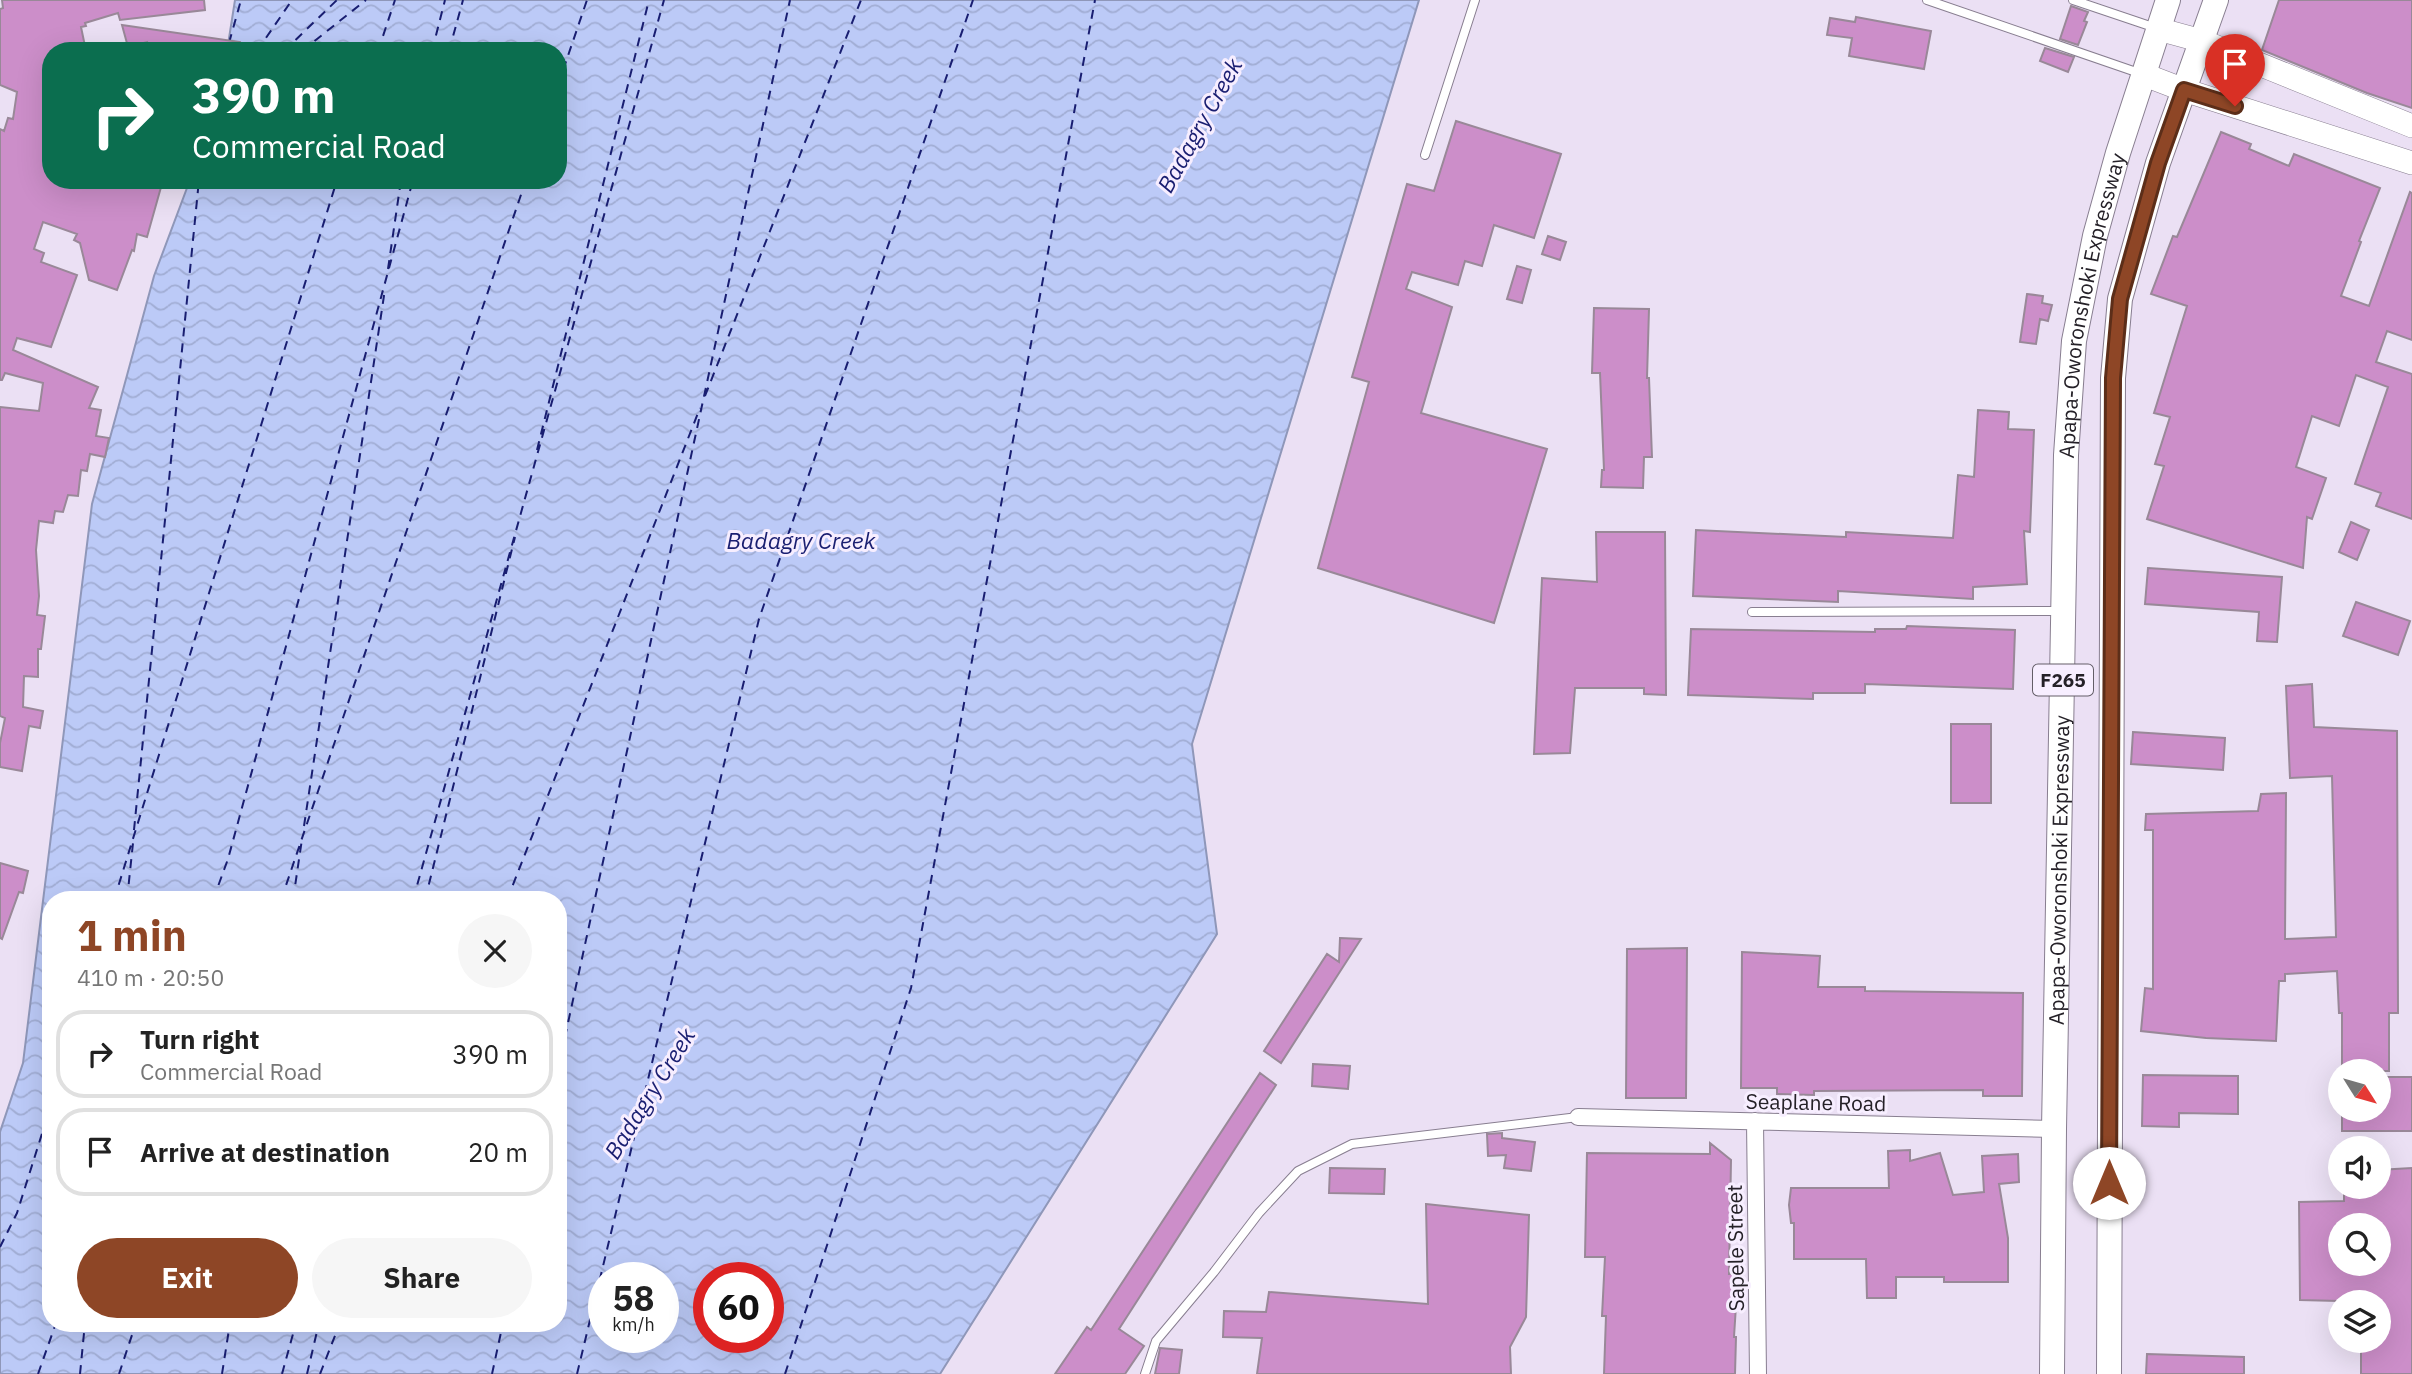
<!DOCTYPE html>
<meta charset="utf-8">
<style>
:root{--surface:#fff;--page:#f6f6f6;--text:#222;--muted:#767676;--line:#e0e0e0;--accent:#8e4626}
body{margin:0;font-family:"IBM Plex Sans",sans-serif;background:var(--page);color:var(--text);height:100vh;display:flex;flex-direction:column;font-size:26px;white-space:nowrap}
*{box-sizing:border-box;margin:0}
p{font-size:23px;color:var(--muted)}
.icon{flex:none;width:38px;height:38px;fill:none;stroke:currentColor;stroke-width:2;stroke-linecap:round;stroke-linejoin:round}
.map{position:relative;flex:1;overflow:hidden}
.details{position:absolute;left:42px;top:891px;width:525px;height:441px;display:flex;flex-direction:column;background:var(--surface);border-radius:28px;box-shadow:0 7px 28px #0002}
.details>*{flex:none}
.guide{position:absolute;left:42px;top:42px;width:525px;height:147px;border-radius:28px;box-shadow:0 7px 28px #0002;background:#0b6e4f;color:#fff;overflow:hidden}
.needle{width:46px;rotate:127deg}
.fabs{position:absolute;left:2328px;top:1059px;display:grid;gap:14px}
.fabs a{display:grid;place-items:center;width:63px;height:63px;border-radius:50%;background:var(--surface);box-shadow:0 7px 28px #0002;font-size:35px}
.speed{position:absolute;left:588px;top:1262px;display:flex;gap:14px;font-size:35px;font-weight:700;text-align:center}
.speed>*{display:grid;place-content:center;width:91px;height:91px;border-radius:50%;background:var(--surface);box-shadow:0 7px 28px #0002;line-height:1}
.speed small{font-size:18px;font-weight:400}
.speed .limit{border:10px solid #d22;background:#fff;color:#111}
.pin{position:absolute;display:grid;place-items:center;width:60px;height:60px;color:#fff;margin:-72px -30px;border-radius:50% 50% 50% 0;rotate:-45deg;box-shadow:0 0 7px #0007}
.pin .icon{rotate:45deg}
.me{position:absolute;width:77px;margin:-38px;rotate:0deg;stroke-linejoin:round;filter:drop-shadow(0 0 5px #0008)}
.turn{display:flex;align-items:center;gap:24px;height:147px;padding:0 35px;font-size:32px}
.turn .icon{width:91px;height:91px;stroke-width:2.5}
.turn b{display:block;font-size:49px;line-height:60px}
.round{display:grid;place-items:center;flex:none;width:74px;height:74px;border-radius:37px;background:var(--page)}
.overview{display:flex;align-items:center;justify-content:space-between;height:119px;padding:0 35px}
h1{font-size:42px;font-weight:700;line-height:52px;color:var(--accent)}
.action{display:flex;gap:14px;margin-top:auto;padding:14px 35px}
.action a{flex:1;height:80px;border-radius:42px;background:var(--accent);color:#fff;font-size:28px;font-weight:700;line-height:80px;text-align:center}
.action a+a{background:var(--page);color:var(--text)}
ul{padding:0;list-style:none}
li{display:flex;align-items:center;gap:21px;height:88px;margin:0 14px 10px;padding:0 21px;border:4px solid var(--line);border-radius:28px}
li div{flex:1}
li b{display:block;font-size:26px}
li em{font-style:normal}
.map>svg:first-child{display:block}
.water{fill:url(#water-waves);stroke:#8f97b9;stroke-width:2;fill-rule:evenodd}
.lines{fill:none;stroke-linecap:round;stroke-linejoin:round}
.ferry{stroke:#191e71;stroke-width:2;stroke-dasharray:9 7;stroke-linecap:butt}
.building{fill:#cc8ec9;stroke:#998898;stroke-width:2;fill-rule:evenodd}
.lane-casing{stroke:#887e90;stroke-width:10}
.street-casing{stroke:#887e90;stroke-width:18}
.secondary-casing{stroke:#887e90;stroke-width:24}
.primary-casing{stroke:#887e90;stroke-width:26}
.lane{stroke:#fff;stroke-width:8}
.street{stroke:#fff;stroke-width:16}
.secondary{stroke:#fff;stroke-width:23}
.primary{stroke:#fff;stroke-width:24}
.route-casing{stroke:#5c2e19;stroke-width:18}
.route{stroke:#8e4626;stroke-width:12}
.labels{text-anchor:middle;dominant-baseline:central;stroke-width:6;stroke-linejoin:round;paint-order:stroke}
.shield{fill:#f7eeff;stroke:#645e68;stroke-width:2}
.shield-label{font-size:19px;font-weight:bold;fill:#252128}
.street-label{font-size:21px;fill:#252128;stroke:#f7eeff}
.water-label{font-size:23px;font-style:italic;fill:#191e71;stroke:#f7eeff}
</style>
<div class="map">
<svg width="2412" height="1374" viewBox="0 0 2412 1374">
<defs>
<pattern id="water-waves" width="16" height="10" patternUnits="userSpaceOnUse" patternTransform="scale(1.75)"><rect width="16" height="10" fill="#bccaf7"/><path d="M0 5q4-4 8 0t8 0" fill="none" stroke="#a1add4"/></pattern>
</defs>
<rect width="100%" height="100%" fill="#ebe0f4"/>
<path class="water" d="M235 0H1419L1192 744 1217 934 940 1374H0V1132L23 1063 92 504 154 276 190 180H558V51H227ZM51 900H558V1323H51ZM604 1278H663V1337H604ZM709 1278H768V1337H709Z"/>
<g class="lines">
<path class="ferry" d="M229 43 241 0
M257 51 292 0
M284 51 337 0
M302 51 366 0
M378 51 395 0
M432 51 445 0
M449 51 463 0
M558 85 587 0
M388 269 401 180
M705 396 861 0
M537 450 649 0
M304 826 385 289
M134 830 199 180
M114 900 337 180
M127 900 133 843
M213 900 228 859 413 180
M281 900 526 180
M293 900 302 839
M413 900 664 0
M425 900 515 537
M507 900 700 408
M558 1069 790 0
M0 1247 17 1213 51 1105
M38 1374 56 1323
M80 1374 85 1323
M119 1374 136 1323
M222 1374 230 1323
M282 1374 296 1323
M307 1374 319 1323
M320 1374 340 1323
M492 1374 503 1323
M577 1374 759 619 973 0
M785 1374 911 988 1095 0"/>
</g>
<path class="building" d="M2 0H204L205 10 120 20 118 13 85 23 86 26 81 27 86 51H51V180H163L147 237 137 234 134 251 132 250 117 290 89 280 80 243 74 240 77 234 43 222 34 249 44 253 41 262 77 275 51 347 17 338 13 350 98 387 89 408 101 410 96 436 109 438 105 457 90 454 87 471 81 470 78 496 68 495 63 512 55 511 53 523 39 521 36 550 39 596 37 615 45 616 41 649H38V677L24 676 23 707 43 711 40 728 29 726 22 771 0 767V743L5 718 0 716V407L39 411 43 383 5 373 2 380H0V129L4 131 8 118 13 119 17 92 0 85V9L3 8Z
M2279 0H2412V108L2367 93 2262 50Z
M2071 6 2088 12 2084 21 2087 22 2078 45 2060 39Z
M1856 17 1931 31 1924 69 1849 56 1852 38 1827 35 1830 18 1855 22Z
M122 25 240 42 239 51H146L147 42 128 47Z
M2045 48 2074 57 2068 72 2040 61Z
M1456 121 1561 154 1534 238 1494 225 1482 266 1465 261 1458 285 1412 272 1406 289 1452 307 1421 413 1547 449 1494 623 1318 568 1369 382 1352 377 1407 184 1434 191Z
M2221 132 2251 144 2249 149 2289 166 2294 154 2380 188 2359 241 2361 242 2341 296 2369 306 2410 192 2412 193V340L2387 331 2376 362 2412 374V519L2376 506 2381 493 2355 484 2388 387 2356 375 2339 426 2312 416 2296 467 2326 478 2312 519 2307 517 2303 568 2147 519 2164 466 2155 464 2170 417 2154 413 2187 306 2151 294 2173 236 2177 237Z
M1548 236 1566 242 1560 260 1542 254Z
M1517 266 1531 270 1522 303 1507 299Z
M2027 294 2043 296 2042 303 2052 305 2048 321 2040 319 2036 344 2020 342Z
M1594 308 1649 309 1647 378H1649L1652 457H1644L1643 488 1601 487 1602 470H1604L1600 373H1592Z
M1978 410 2009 412 2008 429 2034 430 2030 532 2024 531 2027 584 1973 587V599L1838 591V602L1693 596 1696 530 1846 537V532L1953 538 1958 475 1974 477Z
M2351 522 2369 530 2357 560 2339 552Z
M1596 532H1665L1666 695 1644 694V688H1575L1570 753 1534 754 1542 578 1597 582Z
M2148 568 2282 577 2277 642 2257 641 2259 612 2145 604Z
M2356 602 2410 621 2398 655 2343 636Z
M1907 626 2015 630 2013 689 1865 684V693H1813V699L1688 695 1691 629 1875 632V629H1906Z
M2312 684 2314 727 2397 731 2398 1013H2389V1071H2342V1013H2339L2337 971 2285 974V981H2279L2276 1041 2206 1038 2141 1031 2145 988 2153 989V830H2145L2146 814 2258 811 2261 794 2286 793 2285 939 2336 937 2332 776 2290 778 2286 686Z
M1951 724H1991V803H1951Z
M2133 732 2225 738 2223 770 2131 764Z
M0 863 28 871 23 893 19 892 2 939 0 938Z
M1340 938 1361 939 1281 1063 1264 1051 1327 954 1339 962Z
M1687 948 1686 1098H1626L1627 949Z
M1742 952 1820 956 1818 987H1865V991L2023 993 2022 1096H1983V1090L1814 1091V1095L1777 1094V1088H1741Z
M1313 1064 1350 1066 1348 1089 1312 1086Z
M1260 1073 1276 1085 1119 1329 1144 1346 1125 1374H1055L1087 1327 1091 1330Z
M2143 1075 2238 1076V1114L2179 1113V1127L2142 1126Z
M2378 1077H2412V1131H2342V1110H2378Z
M1502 1133V1138L1535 1142 1531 1171 1504 1168 1506 1155 1488 1156 1487 1134Z
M1710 1143 1731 1160 1729 1274H1738L1734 1337H1736L1735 1374H1604L1606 1316H1602L1605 1257H1585L1587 1153 1710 1154Z
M1910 1150V1161L1940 1153 1953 1195 1984 1192 1982 1156 2018 1154 2019 1182 1999 1184 2008 1238V1282H1944V1277H1896V1298H1867L1866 1259H1794V1223H1791L1789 1205 1791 1188H1889L1888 1151Z
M1330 1168 1385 1169 1384 1194 1329 1193Z
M2412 1168V1374H2361V1340H2378V1302L2300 1300 2299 1202 2344 1201V1186H2378V1170ZM2336 1225H2378V1264H2337Z
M1426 1204 1529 1215 1526 1317 1510 1347 1511 1374H1257L1262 1338 1223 1337 1224 1311 1266 1312 1269 1292 1428 1304Z
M1160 1348 1182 1350 1179 1374H1155Z
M2147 1354 2244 1357V1374H2146Z"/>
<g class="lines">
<defs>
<path id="lane" d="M1927 0 2142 74
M2073 0 2156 28
M1425 155 1475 0
M1752 612 2061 611
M1145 1374 1156 1341 1214 1272 1259 1213 1298 1171 1352 1144 1578 1117"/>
<path id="street" d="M1578 1117 2054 1129
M1755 1121 1758 1374"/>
<path id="secondary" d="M2158 29 2202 41 2412 126
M2145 75 2184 90 2412 163"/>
<g id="primary">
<path id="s1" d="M2052 1374 2054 1129 2066 455 2074 341 2095 236 2118 153 2168 0"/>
<path d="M2109 1374 2113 378 2120 299 2158 163 2216 0"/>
</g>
</defs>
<use href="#lane" class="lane-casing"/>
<use href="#street" class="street-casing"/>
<use href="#secondary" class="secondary-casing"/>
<use href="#primary" class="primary-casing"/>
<use href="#lane" class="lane"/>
<use href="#street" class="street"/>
<use href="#secondary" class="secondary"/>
<use href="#primary" class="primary"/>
</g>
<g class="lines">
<defs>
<path id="route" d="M2109 1183 2113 378 2120 299 2158 163 2184 90 2235 106"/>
</defs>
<use href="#route" class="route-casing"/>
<use href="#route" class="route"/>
</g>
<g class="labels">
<rect class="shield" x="2033" y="664.5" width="60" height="31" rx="5"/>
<g class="shield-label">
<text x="2063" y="680">F265</text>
</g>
<g class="street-label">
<text stroke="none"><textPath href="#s1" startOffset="1071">Apapa-Oworonshoki Expressway</textPath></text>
<text stroke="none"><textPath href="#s1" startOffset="504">Apapa-Oworonshoki Expressway</textPath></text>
<text transform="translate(1816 1102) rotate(1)">Seaplane Road</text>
<text transform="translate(1735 1248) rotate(-91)">Sapele Street</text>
</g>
<g class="water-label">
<text transform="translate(1199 125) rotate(-61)">Badagry Creek</text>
<text x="801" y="540">Badagry Creek</text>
<text transform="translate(649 1093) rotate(-58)">Badagry Creek</text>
</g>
</g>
</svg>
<div class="fabs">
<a><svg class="needle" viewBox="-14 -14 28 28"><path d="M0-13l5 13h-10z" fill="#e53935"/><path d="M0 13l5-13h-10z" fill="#767676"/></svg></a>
<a><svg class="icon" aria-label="sound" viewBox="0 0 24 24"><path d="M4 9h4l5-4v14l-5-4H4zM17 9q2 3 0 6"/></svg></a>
<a><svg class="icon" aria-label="search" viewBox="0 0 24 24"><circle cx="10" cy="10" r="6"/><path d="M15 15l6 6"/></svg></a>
<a><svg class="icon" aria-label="layers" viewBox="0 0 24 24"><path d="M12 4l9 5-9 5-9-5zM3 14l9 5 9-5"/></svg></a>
</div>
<div class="speed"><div>58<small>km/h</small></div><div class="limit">60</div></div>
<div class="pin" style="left:2235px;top:106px;background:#d93025"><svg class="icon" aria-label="arrive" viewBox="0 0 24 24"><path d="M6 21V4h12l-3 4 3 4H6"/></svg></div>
<svg class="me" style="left:2109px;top:1183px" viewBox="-20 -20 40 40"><circle r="19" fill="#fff"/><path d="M0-13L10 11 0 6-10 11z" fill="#8e4626"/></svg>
<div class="guide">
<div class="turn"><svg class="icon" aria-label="right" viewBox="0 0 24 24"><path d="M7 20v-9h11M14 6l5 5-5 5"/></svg><div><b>390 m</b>Commercial Road</div></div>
</div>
<section class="details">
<div class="overview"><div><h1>1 min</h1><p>410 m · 20:50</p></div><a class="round"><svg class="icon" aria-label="close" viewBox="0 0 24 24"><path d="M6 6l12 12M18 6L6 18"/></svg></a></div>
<ul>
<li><svg class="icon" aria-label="right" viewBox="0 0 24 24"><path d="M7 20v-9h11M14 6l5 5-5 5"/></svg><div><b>Turn right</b><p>Commercial Road</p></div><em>390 m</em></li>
<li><svg class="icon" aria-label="arrive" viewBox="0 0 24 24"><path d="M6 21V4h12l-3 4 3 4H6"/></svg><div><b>Arrive at destination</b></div><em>20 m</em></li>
</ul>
<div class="action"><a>Exit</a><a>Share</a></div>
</section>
</div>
